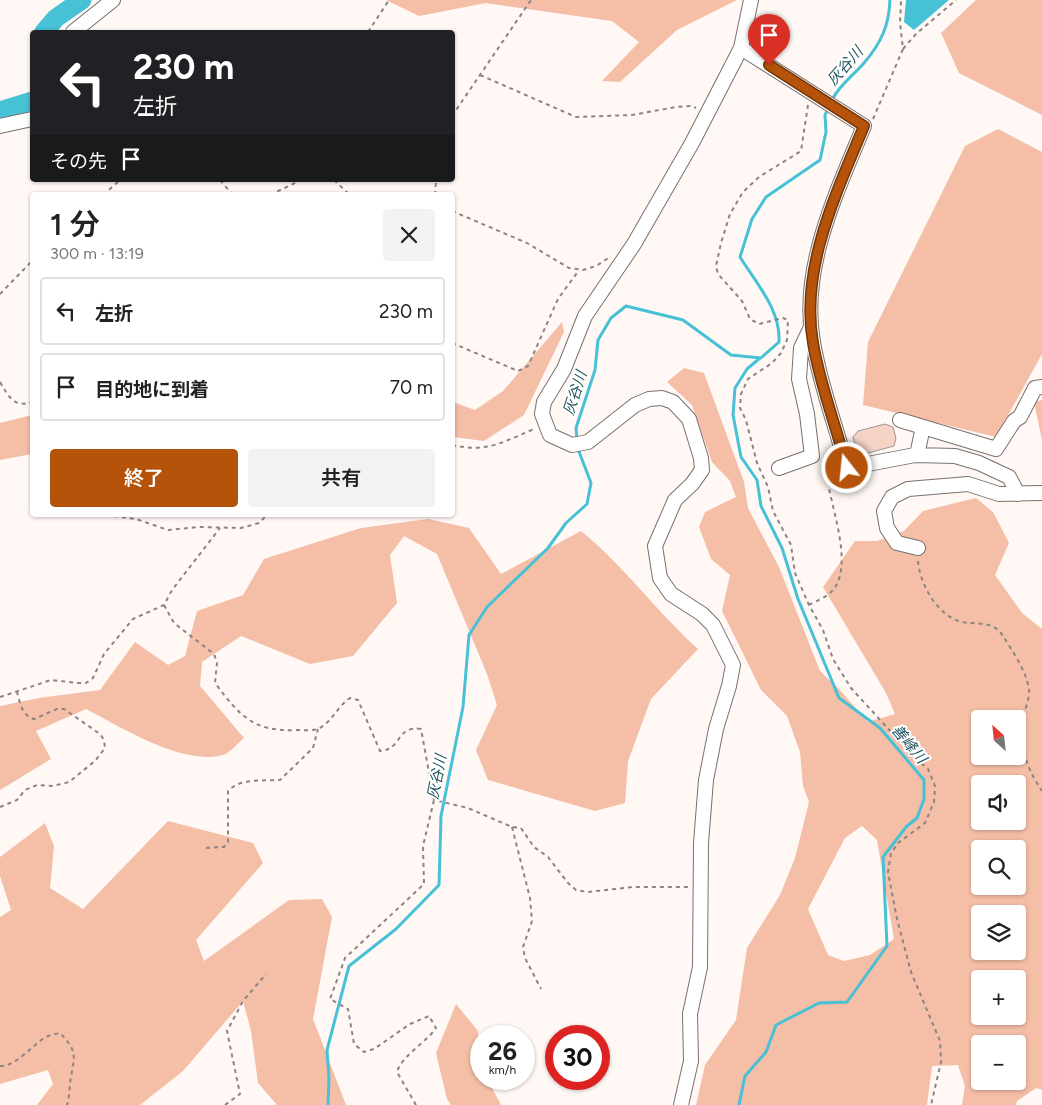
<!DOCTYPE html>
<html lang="ja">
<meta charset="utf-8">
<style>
:root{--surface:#fff;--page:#f2f2f2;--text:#222;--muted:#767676;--line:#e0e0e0;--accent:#b45309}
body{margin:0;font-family:Figtree,"Noto Sans JP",sans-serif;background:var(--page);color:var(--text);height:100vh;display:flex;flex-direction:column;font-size:19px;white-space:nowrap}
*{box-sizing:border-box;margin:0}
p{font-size:16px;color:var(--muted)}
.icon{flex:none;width:28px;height:28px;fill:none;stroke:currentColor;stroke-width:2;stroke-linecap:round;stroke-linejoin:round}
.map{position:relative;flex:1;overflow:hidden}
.sheet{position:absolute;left:30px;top:192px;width:425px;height:325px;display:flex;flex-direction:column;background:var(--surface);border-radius:5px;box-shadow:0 1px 4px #0004}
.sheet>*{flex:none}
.guide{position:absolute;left:30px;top:30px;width:425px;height:152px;border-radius:5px;box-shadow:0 1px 4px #0004;background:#202124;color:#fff;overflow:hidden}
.needle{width:32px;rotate:333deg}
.controls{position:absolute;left:971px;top:710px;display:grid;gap:10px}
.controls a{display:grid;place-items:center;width:55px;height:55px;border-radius:5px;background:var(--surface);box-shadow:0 1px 4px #0004;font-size:25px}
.speed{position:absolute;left:470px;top:1025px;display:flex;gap:10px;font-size:25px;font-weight:700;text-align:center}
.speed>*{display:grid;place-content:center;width:65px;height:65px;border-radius:50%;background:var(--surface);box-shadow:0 1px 4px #0004;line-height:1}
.speed small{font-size:12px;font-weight:400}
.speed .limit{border:8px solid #d22;background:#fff;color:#111}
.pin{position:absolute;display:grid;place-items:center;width:42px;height:42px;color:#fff;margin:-51px -21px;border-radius:50% 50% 50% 0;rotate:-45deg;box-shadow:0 0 5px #0007}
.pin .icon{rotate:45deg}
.me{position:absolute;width:55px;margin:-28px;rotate:344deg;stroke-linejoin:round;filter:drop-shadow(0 0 4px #0008)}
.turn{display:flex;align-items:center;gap:18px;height:105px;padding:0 20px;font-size:22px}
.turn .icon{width:65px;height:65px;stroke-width:2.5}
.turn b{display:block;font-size:35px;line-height:42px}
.then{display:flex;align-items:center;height:48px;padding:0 20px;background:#0003;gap:10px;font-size:19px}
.round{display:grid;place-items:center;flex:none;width:52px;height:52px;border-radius:5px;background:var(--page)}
.headline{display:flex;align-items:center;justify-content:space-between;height:85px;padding:0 20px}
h1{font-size:30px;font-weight:600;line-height:38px}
.cta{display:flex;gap:10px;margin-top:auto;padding:10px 20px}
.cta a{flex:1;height:58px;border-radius:5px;background:var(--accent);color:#fff;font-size:20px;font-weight:600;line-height:58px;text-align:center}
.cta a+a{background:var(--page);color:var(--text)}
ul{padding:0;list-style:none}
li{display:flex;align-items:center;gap:15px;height:68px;margin:0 10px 8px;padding:0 10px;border:2px solid var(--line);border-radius:5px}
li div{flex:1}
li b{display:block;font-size:19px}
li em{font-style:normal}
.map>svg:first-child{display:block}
.green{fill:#f5bea6;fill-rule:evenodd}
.water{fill:#46c1d6}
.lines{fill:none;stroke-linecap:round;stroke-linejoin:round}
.stream{stroke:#46c1d6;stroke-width:3}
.river{stroke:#46c1d6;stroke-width:19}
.building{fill:#f6d4c5;stroke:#9d9592}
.minor-casing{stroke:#78716e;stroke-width:16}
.path{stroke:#8a8583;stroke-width:2;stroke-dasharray:4 4;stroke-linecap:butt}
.minor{stroke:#fff;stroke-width:14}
.route-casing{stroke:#753606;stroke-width:12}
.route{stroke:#b45309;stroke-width:9}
.labels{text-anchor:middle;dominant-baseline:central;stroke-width:4;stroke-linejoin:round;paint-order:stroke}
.water-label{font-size:15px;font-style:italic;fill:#21555e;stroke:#fff}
</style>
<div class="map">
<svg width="1042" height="1105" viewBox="0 0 1042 1105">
<rect width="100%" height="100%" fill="#fff8f5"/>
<path class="green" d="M386 0H737L677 30 620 82 602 81 639 42 612 21 486 3 419 16Z
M976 0H1042V115L959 73 941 33Z
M998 129 1042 152V354L996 437 863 405 868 342 965 146Z
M562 322 564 332 524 415 484 441 453 437V402L475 410 503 391Z
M684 368 704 373 744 482 748 508 779 567 820 671 839 689 868 722 895 714 886 693 823 587 855 541H877L904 531 923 511 976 498 993 512 1009 543 995 575 1022 613 1042 629V1090L1036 1088 1017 1101 1016 1105H962L965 1086 958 1065 932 1066 927 1105H696L705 1065 736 1020 747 948 780 895 795 858 809 802 803 786 800 752 787 716 761 690 722 611 730 575 711 559 699 527 705 512 736 497 730 481 712 462 692 405 667 382ZM980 719H1018V756H980ZM980 784H1018V821H980ZM862 826 877 840 894 939 870 955 844 961 828 955 808 909 845 838ZM980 849H1018V886H980ZM980 914H1018V951H980ZM980 979H1018V1016H980ZM980 1044H1018V1081H980Z
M1042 400V440L1034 402Z
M32 415V454L0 460V423Z
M428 519 469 528 501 574 581 531C624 566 657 612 698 649L651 699 628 761 625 803 595 811 488 780 476 750 497 705 487 674 437 554 404 536 390 555 397 603 353 656 310 664 241 636 202 662 200 686 244 738C238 743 230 753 223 755 182 766 121 727 86 709L36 731 51 759 0 790V706L39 698 100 690 135 642 168 665 185 656 197 611 243 595 264 559 361 528Z
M168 821 253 843 263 863 196 940 204 961 289 900 322 899 332 917 313 1019 346 1105H277L258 1083 251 1031 243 1001 183 1071 140 1105H37L53 1084 48 1070 0 1084V917L11 910 0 876V857L45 823 54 846 50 888 83 909Z
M456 1004 478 1031 481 1079H487L501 1105H451L447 1099 436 1053Z"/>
<path class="water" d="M906 0H949L914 30 904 22Z"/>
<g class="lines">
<path class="stream" d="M832 100C840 84 853 76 864 63 881 43 889 26 890 0
M577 440 576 428 595 370 598 340 611 318 626 306 683 320 731 355 761 358 779 342C781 310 756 283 740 257L752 219 766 197 820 160 826 132 825 115 828 108
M328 1105 329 1078 327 1050 349 966 396 929 439 885 441 816 463 707 469 635 487 607 548 548 566 523 587 504 591 483 578 449
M739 1105 745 1076 766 1052 776 1025 819 1003 847 1002 887 946 883 857 906 827 917 818 924 799V780L880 728 839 698 798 599 782 548 761 506 757 480 741 457 733 415 735 388 747 369 760 358"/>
<path class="river" d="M44 32 56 18 82 0
M0 111 32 101"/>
</g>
<path class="building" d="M885 424 893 427 896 438 894 446 864 454 857 451 853 437 858 431Z"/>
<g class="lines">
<defs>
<path id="minor" d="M73 32 113 0
M741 48 864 126C836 194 800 268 813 342 820 385 836 426 847 468L915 455 955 456 979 463 1009 477 1018 494
M0 126 32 119
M900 420 996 449 1014 421 1020 417 1035 388 1042 387
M917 455 923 427
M779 468 812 456 807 414 799 379 801 348 811 327
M918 548 897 543 887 528 884 511 892 497 908 489 968 484 999 494 1042 493
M681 1105 691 1061 690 1014 700 967 701 843 706 780 716 729 729 686 733 665 713 625 702 614 671 594 660 578 655 546 675 500 692 484 702 470 701 458 689 419 673 402 662 398 649 399 635 405 588 442 572 445 550 435 542 414 544 402 564 369 585 316 634 244 692 143 741 48 751 0"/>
</defs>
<use href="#minor" class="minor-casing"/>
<path class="path" d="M368 32 389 0
M903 49 916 34 956 0
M480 75 576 117 632 115 676 107 692 106 696 108
M808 105 801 151 759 177 743 192 730 214 721 243 716 266 718 274 742 301 750 319 759 324 783 318 788 320 787 340 781 353 772 363 748 379 741 394 740 408 746 420 757 463 768 487 773 511 791 545 795 573 809 605 823 630 833 659 851 688 913 756 928 769 935 786 934 802 925 823 898 843 891 853 888 872 897 919 911 972 940 1041 941 1062 931 1105
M452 116 531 0
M873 119 903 49 900 23 901 0
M220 180 233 195
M334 180 350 195
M103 195 120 180
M270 195 301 180
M435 195 436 180
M452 211 527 243 569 268 583 270 596 266 610 257
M0 294 32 261
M452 343 518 371 528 366 558 299 579 270
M0 382C9 397 14 408 32 402
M452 445C487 453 503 442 534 429
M106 515 136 519 168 530 199 527 241 528 259 523 267 515
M918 561C920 584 937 616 962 622 977 625 993 620 1003 636 1013 652 1027 672 1029 690 1030 698 1025 708 1024 716 1018 745 1026 767 1042 791
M164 605 174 623 214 654 217 663 215 683C240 716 253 732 297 730 304 730 315 731 320 728 333 720 338 706 350 698L358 700 380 751C402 750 396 725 421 729L434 800 468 808 512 827 521 828 534 847 548 857 568 883 576 890 588 892 633 887H689
M809 605C816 601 827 597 832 591 853 569 834 515 829 488L833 478 837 475
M0 697 51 680 78 683H86L93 678 104 654 123 631 133 619 164 605 172 590 220 528
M0 807 17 800 25 790 37 785 53 786 69 782 95 761 105 748 104 740 100 734 64 709H57L34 719C22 716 20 703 17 692
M512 827 530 898 532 921 523 947 525 958 541 989
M206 848 224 847 228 842V791C240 778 263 781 280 780L313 748 318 729
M0 1066C15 1067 32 1046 44 1038 49 1035 55 1034 60 1033 77 1051 75 1054 71 1077 69 1086 70 1096 67 1105
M225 1105 240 1094 227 1031 243 1001 266 974
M416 1105 397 1072C403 1054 425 1044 436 1028L429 1016 410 1024 374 1049 364 1052 354 1044 348 1009 330 999 345 958 424 884 423 846 434 800"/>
<use href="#minor" class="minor"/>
</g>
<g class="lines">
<defs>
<path id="route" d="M769 65 864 126C836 194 800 268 813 343 820 385 836 426 847 468"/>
</defs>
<use href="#route" class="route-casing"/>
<use href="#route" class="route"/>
</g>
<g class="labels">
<g class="water-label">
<text transform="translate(845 66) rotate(-49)">灰谷川</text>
<text transform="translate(575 393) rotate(-72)">灰谷川</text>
<text transform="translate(909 744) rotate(50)">善峰川</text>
<text transform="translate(437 777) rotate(-79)">灰谷川</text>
</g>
</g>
</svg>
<div class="controls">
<a><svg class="needle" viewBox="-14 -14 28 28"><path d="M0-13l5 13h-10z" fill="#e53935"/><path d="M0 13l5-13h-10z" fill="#767676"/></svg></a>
<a><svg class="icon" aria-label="sound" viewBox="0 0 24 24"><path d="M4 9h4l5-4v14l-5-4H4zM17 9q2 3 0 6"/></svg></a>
<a><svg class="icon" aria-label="search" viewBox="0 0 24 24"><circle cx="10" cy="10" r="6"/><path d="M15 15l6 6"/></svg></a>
<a><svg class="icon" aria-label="layers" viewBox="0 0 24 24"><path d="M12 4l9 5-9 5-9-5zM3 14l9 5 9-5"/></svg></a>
<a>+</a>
<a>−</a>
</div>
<div class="speed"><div>26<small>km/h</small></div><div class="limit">30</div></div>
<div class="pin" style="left:769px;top:65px;background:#d93025"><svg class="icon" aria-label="arrive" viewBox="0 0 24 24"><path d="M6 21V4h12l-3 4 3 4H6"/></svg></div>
<svg class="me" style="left:847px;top:468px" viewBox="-20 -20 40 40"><circle r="17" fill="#b45309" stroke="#fff" stroke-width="3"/><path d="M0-11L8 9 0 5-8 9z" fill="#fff"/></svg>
<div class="guide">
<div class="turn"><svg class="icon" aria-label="left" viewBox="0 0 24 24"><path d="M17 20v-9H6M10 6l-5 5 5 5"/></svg><div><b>230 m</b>左折</div></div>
<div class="then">その先<svg class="icon" aria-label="arrive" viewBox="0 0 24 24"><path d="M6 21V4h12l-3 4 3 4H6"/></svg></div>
</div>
<section class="sheet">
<div class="headline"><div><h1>1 分</h1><p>300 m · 13:19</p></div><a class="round"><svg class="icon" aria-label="close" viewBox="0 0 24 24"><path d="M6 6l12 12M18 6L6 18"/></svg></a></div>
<ul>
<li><svg class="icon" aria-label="left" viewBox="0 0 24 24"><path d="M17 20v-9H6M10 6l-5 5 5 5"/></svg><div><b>左折</b></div><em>230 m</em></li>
<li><svg class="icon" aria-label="arrive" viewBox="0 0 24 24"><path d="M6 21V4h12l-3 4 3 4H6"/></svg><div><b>目的地に到着</b></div><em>70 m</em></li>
</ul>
<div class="cta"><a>終了</a><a>共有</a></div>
</section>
</div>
